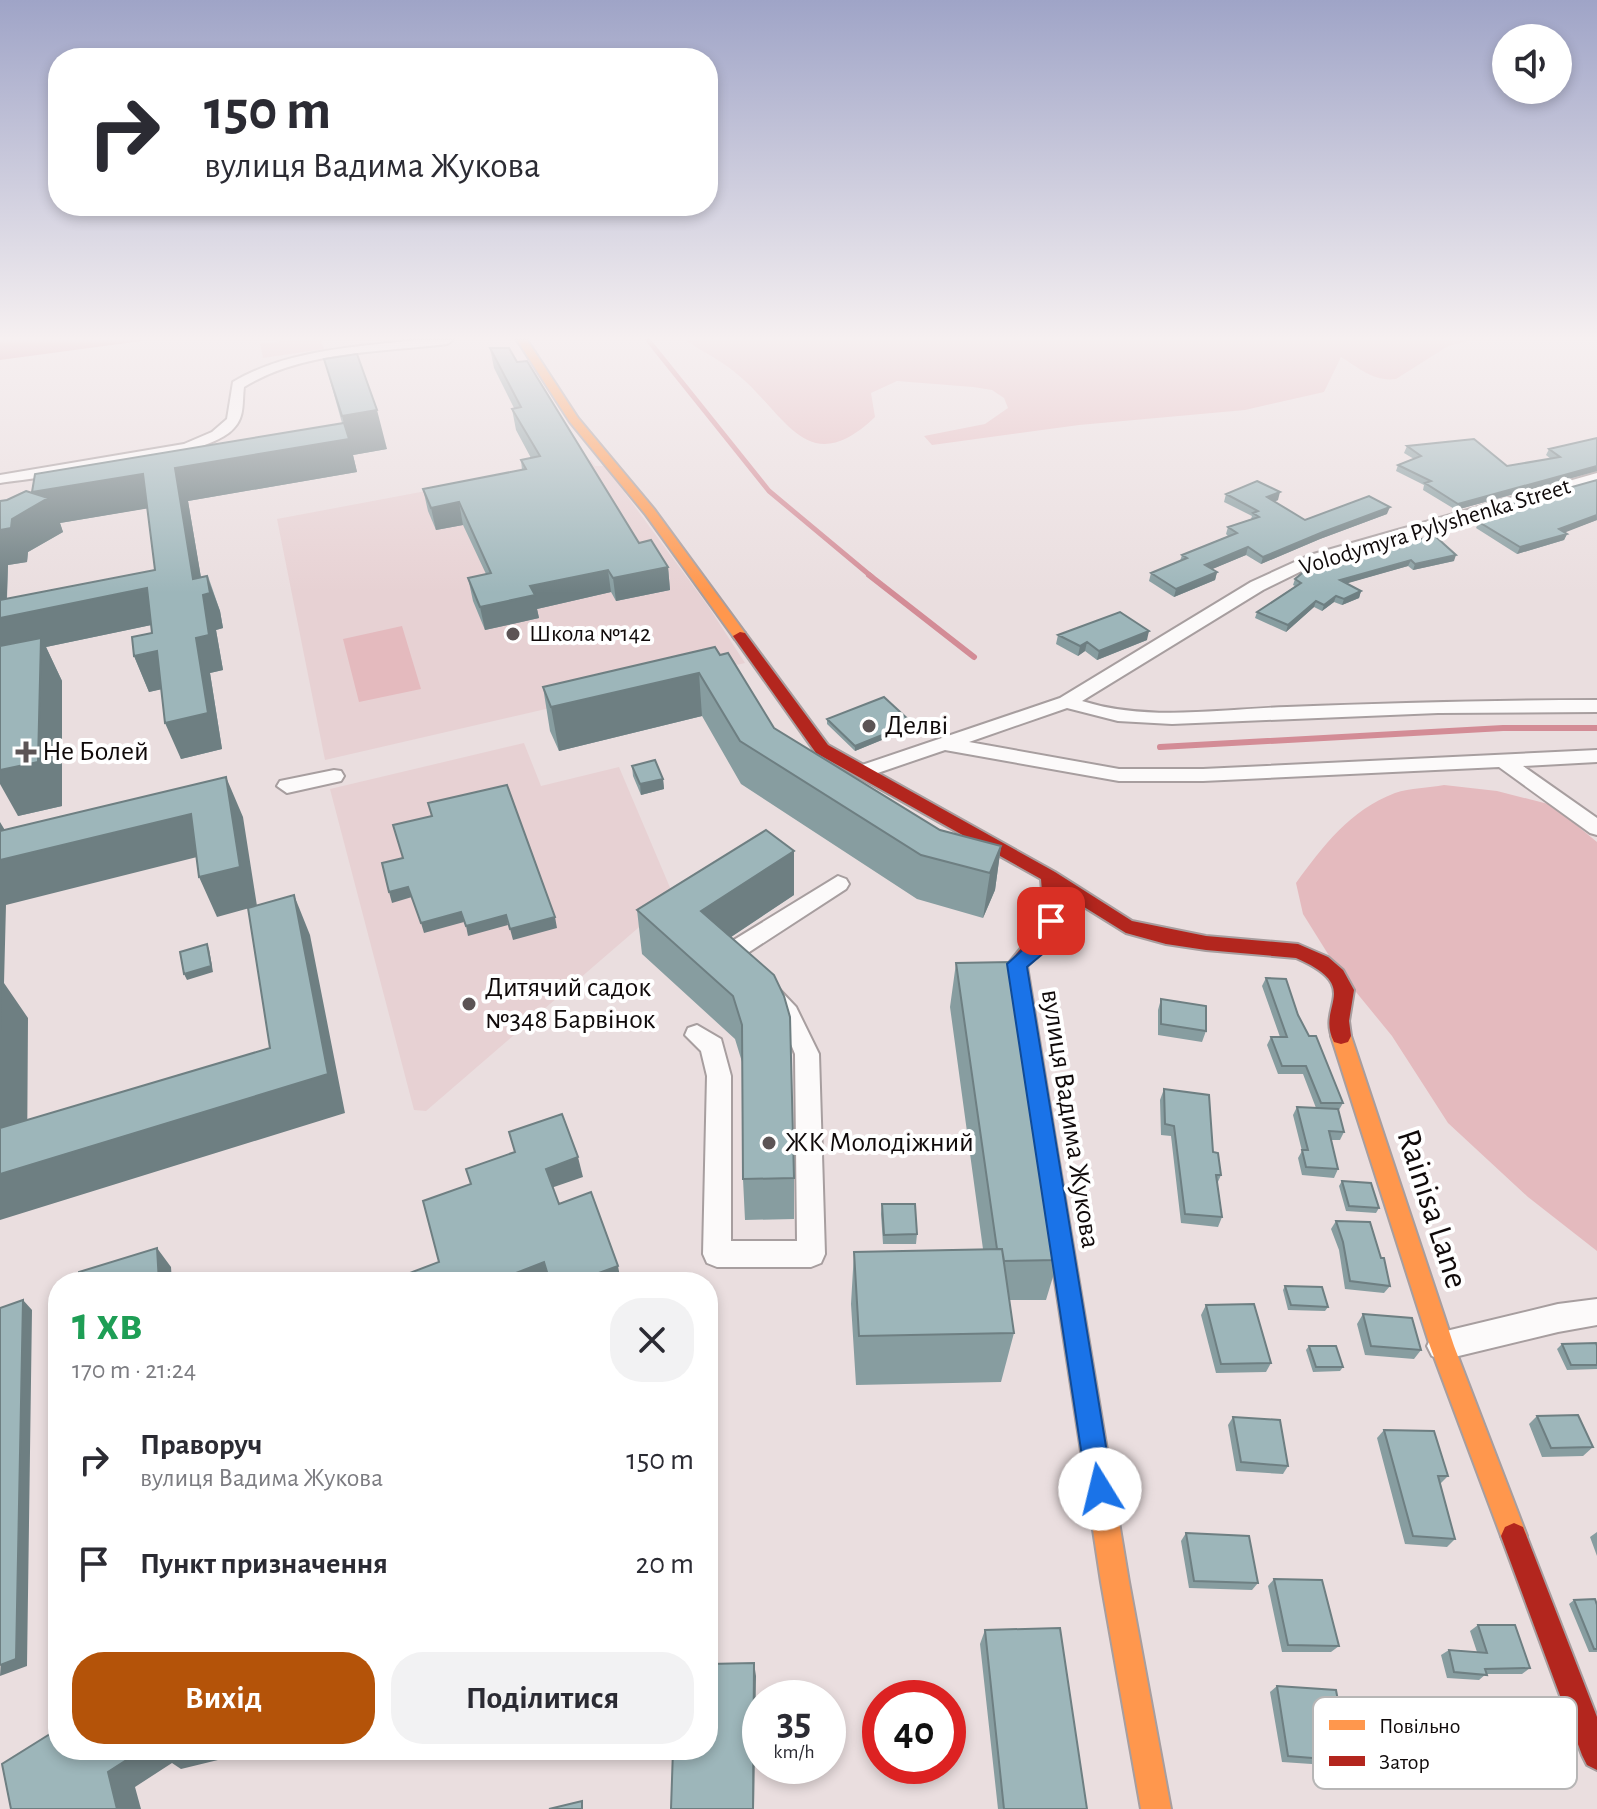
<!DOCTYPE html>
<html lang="uk">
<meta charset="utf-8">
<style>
:root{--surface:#fff;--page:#f2f2f3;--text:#2b2b33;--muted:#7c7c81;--accent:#b45309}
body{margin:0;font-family:"Alegreya Sans",sans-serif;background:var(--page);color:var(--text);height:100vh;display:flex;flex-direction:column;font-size:30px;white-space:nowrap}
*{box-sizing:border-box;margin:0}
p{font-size:26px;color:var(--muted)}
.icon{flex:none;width:44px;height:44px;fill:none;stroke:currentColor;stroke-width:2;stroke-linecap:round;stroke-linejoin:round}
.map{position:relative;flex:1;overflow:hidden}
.side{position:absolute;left:48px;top:1272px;width:670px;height:488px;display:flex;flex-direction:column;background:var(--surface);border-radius:32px;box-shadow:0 4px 12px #0003}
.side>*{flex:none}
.guide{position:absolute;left:48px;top:48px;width:670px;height:168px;border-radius:32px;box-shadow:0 4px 12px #0003;background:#fff;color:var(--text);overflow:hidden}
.buttons{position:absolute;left:1492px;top:24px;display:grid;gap:16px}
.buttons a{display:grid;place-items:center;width:80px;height:80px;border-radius:50%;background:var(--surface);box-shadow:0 4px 12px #0003;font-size:40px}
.speed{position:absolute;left:742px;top:1680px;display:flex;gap:16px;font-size:40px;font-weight:700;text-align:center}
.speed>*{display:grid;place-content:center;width:104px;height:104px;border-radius:50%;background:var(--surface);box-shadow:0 4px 12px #0003;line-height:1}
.speed small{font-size:20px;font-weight:400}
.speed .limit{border:12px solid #d22;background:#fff;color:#111}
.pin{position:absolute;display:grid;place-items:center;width:68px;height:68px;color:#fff;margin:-34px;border-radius:16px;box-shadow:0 4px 12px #0006}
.me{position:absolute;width:88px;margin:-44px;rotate:351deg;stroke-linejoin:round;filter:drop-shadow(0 0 6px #0008)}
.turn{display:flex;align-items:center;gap:28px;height:168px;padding:0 24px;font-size:36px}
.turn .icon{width:104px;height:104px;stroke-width:2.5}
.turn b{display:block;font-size:56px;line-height:68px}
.round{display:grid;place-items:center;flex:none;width:84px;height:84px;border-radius:32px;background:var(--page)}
.headline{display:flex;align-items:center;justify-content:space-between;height:136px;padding:0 24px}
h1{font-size:48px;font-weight:600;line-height:60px;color:#1e9e55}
.cta{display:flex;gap:16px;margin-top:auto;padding:16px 24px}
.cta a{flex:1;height:92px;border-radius:32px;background:var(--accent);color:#fff;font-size:32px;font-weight:600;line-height:92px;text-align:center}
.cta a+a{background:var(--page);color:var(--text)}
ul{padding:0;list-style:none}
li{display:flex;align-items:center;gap:24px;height:104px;padding:0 24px}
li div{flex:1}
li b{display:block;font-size:30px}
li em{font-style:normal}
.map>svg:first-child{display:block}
.built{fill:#e7d1d3}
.green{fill:#e4babe}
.water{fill:#d38c96}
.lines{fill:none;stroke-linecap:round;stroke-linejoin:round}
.stream-far1{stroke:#d38c96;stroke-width:5}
.stream{stroke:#d38c96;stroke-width:6}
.street-casing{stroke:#a79e9f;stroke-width:4}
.slow-casing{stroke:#a79e9f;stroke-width:4}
.jam-casing{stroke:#a79e9f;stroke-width:4}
.street{fill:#fcfafa;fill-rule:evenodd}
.slow{fill:#ff974d;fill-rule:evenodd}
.jam{fill:#b3261e;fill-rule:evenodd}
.wall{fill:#879da0;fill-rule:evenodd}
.shaded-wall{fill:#6e7f82}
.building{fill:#9db6ba;stroke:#6e7f82;stroke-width:2}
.route{fill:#1a73e8;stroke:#114b97;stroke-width:2}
.poi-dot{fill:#5c5455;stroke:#fff;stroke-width:3}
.labels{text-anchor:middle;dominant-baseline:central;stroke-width:8;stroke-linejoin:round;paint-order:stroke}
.far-street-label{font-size:24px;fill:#100a0a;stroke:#fff}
.far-poi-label{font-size:24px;fill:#100a0a;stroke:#fff;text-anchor:start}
.poi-label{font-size:28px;fill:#100a0a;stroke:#fff;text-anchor:start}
.street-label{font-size:28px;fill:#100a0a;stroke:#fff}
.near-street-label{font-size:34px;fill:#100a0a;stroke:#fff}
.key{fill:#fff;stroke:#b7b6b6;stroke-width:2}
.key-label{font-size:22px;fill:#100a0a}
</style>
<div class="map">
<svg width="1597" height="1809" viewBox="0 0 1597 1809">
<rect width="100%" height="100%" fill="#eadedf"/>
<path class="built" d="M591 460 595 466H605L708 606 745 663 325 760 277 519Z
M524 743 541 786 619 767 674 897 426 1111 414 1110 330 789Z"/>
<path class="green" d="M289 340H321L324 349 263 358 260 344Z
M685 340H1471L1448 346 1396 379C1374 382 1359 368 1341 357L1324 392 1245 410 1079 425 932 445 924 436 985 424 1008 408 1004 398 992 390 973 387 897 381 871 393 875 417C807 482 786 414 737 374 722 361 702 351 685 340Z
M402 626 421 689 359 702 343 639Z
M1444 785 1497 791 1552 805 1597 842V1251L1528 1197 1448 1123 1392 1036 1338 970 1303 914 1296 883C1323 846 1350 810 1395 793 1410 788 1429 788 1444 785Z"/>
<path class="water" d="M0 340H149L0 360Z"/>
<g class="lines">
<path class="stream-far1" d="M648 340 769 491 872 577"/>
<path class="stream" d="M869 575 974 657
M1160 747 1503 728H1597"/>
<defs>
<path id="street" d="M416 340H453L447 344C382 352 301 351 244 387 242 402 245 416 234 428 208 460 47 476 0 483V475L184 444 212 432 227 419 233 382C286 350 356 347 416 340Z
M1597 473V482L1322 561 1263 590 1082 701C1148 722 1220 709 1287 707 1391 703 1494 700 1597 700V712L1438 713 1172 724 1118 721 1067 708 969 742 1119 769H1203L1597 750V762L1523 766 1597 818V835L1590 833 1499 767 1203 781H1119L945 750 863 778 853 772 856 767 1060 698 1251 582 1310 555Z
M334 770 341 771 344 776 341 781 287 793 277 786 280 781Z
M838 876 846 879 849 884 846 889 743 956 746 962 743 968 735 971 727 968 716 955 719 949Z
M769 984 777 987 796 1007 819 1054 825 1254 821 1263 811 1267H717L707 1263 703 1254 707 1076 701 1051 685 1035 688 1028 697 1025 721 1039 731 1076V1241H797L795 1054 784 1027 757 993 761 987Z
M1597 1299V1325L1558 1332 1442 1360 1432 1356 1427 1346 1432 1336 1442 1332 1558 1304Z"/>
<path id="slow" d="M517 340H527L578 418 654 509 745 633V639H735L646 515 570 422Z
M1341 1028 1348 1030 1351 1036 1454 1346 1527 1536 1523 1545 1514 1549 1505 1545 1501 1536 1430 1346 1331 1036 1334 1030Z
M1046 1141 1054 1144 1057 1150 1129 1582 1171 1809H1141L1101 1582 1035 1150 1038 1144Z"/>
<path id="jam" d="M740 632 745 633 828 745 1055 872 1132 921 1206 936 1298 944 1328 957 1343 970 1354 990 1349 1021 1351 1036 1348 1042 1341 1044 1334 1042C1315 1005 1365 988 1296 958L1206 950 1166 944 1126 933 1060 892C1062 924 1050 945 1027 966L1057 1150 1054 1156 1046 1159 1038 1156 1008 964 1039 926 1043 904 1041 879 816 753 733 636Z
M1514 1523 1523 1527 1597 1717V1770L1587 1765 1582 1755 1501 1536 1505 1527Z"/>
</defs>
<use href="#street" class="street-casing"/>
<use href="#slow" class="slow-casing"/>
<use href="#jam" class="jam-casing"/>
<use href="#street" class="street"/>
<use href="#slow" class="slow"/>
<use href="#jam" class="jam"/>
</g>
<path class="wall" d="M490 348 517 362 639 543 668 567 670 590 616 601 611 592 537 609 539 618 485 630 473 601 468 578 486 574 463 525 436 530 428 511 423 489 522 470 521 460 531 458 516 430 512 409 514 408 494 368Z
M324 359 387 449 353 455 357 472 188 501 201 578 208 576 220 611 223 628 216 630 223 670 210 673 222 749 181 759 161 689 149 692 134 656 152 633 151 625 46 647 62 681V806L18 816 0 501 342 423ZM148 508 155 570 7 599 8 565 27 562 28 552 63 532 60 523Z
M1597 438V471L1456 510 1423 490 1424 485 1396 471 1398 465 1414 459 1404 453 1407 446 1507 466 1551 459 1546 455 1549 449Z
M1597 480V520L1564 532 1567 534 1564 540 1517 554 1476 528 1478 524 1472 521 1475 514Z
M1226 494 1278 500 1274 502 1305 520 1387 514 1320 539 1261 564 1246 555 1212 569 1217 572 1215 580 1174 597 1149 581 1151 573 1180 561 1182 555 1228 536 1226 534 1228 527 1251 519 1252 516 1224 502Z
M1435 536 1454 561 1413 570 1408 566 1347 583 1361 591 1359 598 1342 605 1334 602 1322 611 1314 607 1286 632 1255 618 1257 612 1295 586 1293 585 1295 579Z
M1058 635 1147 640 1097 660 1085 651 1078 656 1056 644Z
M715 647 774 728 940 830 1001 846 995 890 983 918 917 899 741 784 702 716 559 751 550 731 543 687Z
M827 719 912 723 911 728 855 751 827 724Z
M632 766 663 779 664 789 641 795 633 776Z
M794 895 731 937 794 1178V1219L745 1220 743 1179 742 1062 735 1039 642 954 637 910Z
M956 963 1058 1260 1046 1300H1009L1014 1333 1001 1382 856 1385 851 1304 854 1252 983 1249 950 1007Z
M1266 978 1298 1015 1343 1103 1339 1110H1338L1344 1132 1340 1140H1331L1338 1169 1334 1178 1302 1175 1298 1158 1302 1151 1293 1115 1297 1107 1316 1108 1303 1074H1278L1267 1045 1271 1037H1280L1262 986Z
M1161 999 1206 1031 1202 1042 1158 1035V1010Z
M1164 1089 1213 1152 1221 1175 1217 1184 1222 1217 1218 1227 1181 1223 1171 1136 1161 1135 1160 1100Z
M1342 1181 1379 1208 1376 1213 1346 1211 1339 1186Z
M882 1204 917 1234 916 1244H883L881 1214Z
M1336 1221 1390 1286 1384 1293 1345 1289 1339 1250 1331 1229Z
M1285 1286 1328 1307 1325 1311 1288 1310 1283 1290Z
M1206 1305 1271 1363 1266 1372 1216 1373 1201 1315Z
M1363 1314 1421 1350 1414 1359 1365 1355 1357 1324Z
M1562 1344 1597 1346V1369L1567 1370 1557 1349Z
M1309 1346 1343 1367 1340 1371 1313 1372 1306 1350Z
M1537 1416 1593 1447 1583 1456 1542 1457 1529 1424Z
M1233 1417 1288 1466 1283 1474 1236 1471 1228 1425Z
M1384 1430 1448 1476 1440 1484 1455 1539 1447 1547 1405 1544 1377 1438Z
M1597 1532V1556L1590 1537Z
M1186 1533 1258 1583 1252 1590 1189 1588 1181 1541Z
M1274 1579 1339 1646 1331 1652H1282L1268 1586Z
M1574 1600 1597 1605V1652H1589L1569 1604Z
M1478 1625 1530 1668 1522 1674H1486L1479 1680 1447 1678 1441 1655 1449 1650 1477 1652 1470 1631Z
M985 1630 1087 1809H998L980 1644Z
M1277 1686 1349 1761 1341 1766 1282 1762 1270 1692Z
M1482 1709 1565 1768 1554 1773 1492 1774 1473 1715Z"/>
<path class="shaded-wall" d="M377 410 387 449 353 455 357 472 188 501 204 595 207 576 220 611 223 628 216 630 223 670 210 673 222 749 181 759 165 723 196 638 193 579 175 468 348 439 342 416Z
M1597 466V471L1456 510 1458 504Z
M143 474 156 507 60 523 63 532 28 552 27 562 8 565 6 617 147 588 161 623 46 647 62 681V806L18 816 0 784V530L12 519 32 492Z
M1280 492 1278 500 1265 505 1267 497Z
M459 502 463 525 436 530 431 508Z
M1390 507 1387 514 1320 539 1261 564 1263 557 1323 532Z
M1597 515V520L1556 536 1559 529Z
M1567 534 1564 540 1517 554 1520 547Z
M1248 547 1246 555 1203 573 1205 565Z
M1456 555 1454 561 1413 570 1415 564Z
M1411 560 1408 566 1338 586 1340 580Z
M668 567 670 590 616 601 613 578Z
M608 570 611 592 537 609 539 618 485 630 480 607 530 586Z
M1217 572 1215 580 1174 597 1176 589Z
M1361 591 1359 598 1342 605 1344 599Z
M1336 596 1334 602 1322 611 1324 605Z
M1316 601 1314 607 1286 632 1288 625Z
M1149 631 1147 640 1097 660 1099 651Z
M1087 642 1085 651 1078 656 1080 646Z
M157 651 172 687 149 692 134 656Z
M699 673 702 716 559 751 551 707Z
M912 723 911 728 855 751V746Z
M226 777 243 817 257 906 217 917 199 877Z
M663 779 664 789 641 795 640 784Z
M191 814 209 854 6 905 4 983 28 1018 27 1165 328 1074 294 895 310 935 345 1113 0 1220V822L17 850Z
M1001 846 995 890 983 918 990 873Z
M794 851V895L704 955 701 911Z
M408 887 412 897 392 903 389 892Z
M461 912 464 922 424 933 421 923Z
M506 915 508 925 468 936 466 926Z
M555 917 557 928 513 940 510 929Z
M207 944 209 949 213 972 187 980 184 974Z
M578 1157 583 1177 551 1188 546 1169Z
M157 1248 171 1267 172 1282H159Z
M544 1262 549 1281 546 1282H493Z
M618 1266 621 1282H586L585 1278Z
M23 1300 32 1310 27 1666 0 1676Z
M754 1663 756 1676 754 1809H753Z
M142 1750H259L181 1769 172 1763 135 1787 141 1809H117L108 1772Z"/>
<path class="building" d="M490 348H509L517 362 527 361 639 543 651 540 668 567 613 578 608 570 530 586 535 595 480 607 468 578 491 573 459 502 431 508 423 489 526 469 521 460 540 456 512 409 521 407Z
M357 354 377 410 342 416 324 359Z
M344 423 349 439 175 468 193 579 207 576 210 593 203 595 209 635 196 638 208 713 165 723 157 651 134 656 132 637 152 633 147 588 0 618V600L155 570 143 474 32 492 35 474Z
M1597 438V466L1458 504 1425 483 1431 481 1398 465 1421 456 1407 446 1474 439 1507 466 1560 457 1549 449Z
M1597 480V515L1559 529 1567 534 1520 547 1479 522 1485 521 1475 514Z
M1257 481 1280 492 1267 497 1305 520 1369 496 1390 507 1323 532 1263 557 1248 547 1205 565 1217 572 1176 589 1151 573 1187 558 1182 555 1237 533 1228 527 1259 517 1253 513 1258 511 1226 494Z
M26 491 48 498 12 519 11 528 0 530V501L7 500Z
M1435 536 1456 555 1415 564 1411 560 1340 580 1361 591 1344 599 1336 596 1324 605 1316 601 1288 625 1257 612 1301 583 1295 579 1316 562Z
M1120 612 1149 631 1099 651 1087 642 1080 646 1058 635Z
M41 638 38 762 0 770V646Z
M715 647 720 655 728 653 774 728 940 830 1001 846 990 873 921 855 740 741 699 673 551 707 543 687Z
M884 697 912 723 855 746 827 719Z
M655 760 663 779 640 784 632 766Z
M226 777 240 867 199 877 191 814 0 860V831Z
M507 785 555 917 510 929 506 915 466 926 461 912 421 923 408 887 389 892 382 863 403 858 393 825 432 816 428 803Z
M766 830 794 851 701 911 774 975 784 996 790 1017 794 1178 743 1179 742 1025 733 996 637 910Z
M294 895 328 1074 0 1174V1128L270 1048 248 908Z
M207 944 211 966 184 974 180 952Z
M1011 962 1058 1260 1004 1261 1002 1249H997L956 963Z
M1266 978 1286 979 1298 1015 1309 1036H1316L1343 1103H1321L1306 1066H1282L1271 1037H1287Z
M0 979H1L0 1032Z
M1161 999 1206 1006V1031L1161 1024Z
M1164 1089 1209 1095 1213 1152 1218 1153 1221 1175H1216L1222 1217 1185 1214 1174 1126 1165 1124Z
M1297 1107 1338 1109 1344 1132 1329 1131 1338 1169 1306 1167 1302 1150H1308Z
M562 1114 578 1157 546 1169 559 1204 591 1192 618 1266 585 1278 586 1282H550L544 1262 493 1282H409L407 1274 439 1262 423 1201 471 1184 466 1169 515 1152 509 1132Z
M1342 1181 1371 1183 1379 1208 1349 1206Z
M882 1204H915L917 1234 884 1235Z
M1336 1221 1370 1222 1381 1258H1384L1390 1286 1350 1281 1343 1242Z
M157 1248 159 1282H79V1272Z
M1002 1249 1014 1333 859 1336 854 1252Z
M1285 1286 1322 1287 1328 1307 1291 1305Z
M23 1300 16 1659 0 1665V1308Z
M1254 1304 1271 1363 1221 1364 1206 1305Z
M1363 1314 1412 1318 1421 1350 1371 1346Z
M1596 1343 1597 1346V1365H1571L1562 1344Z
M1309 1346H1336L1343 1367H1316Z
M1578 1415 1593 1447 1551 1448 1537 1416Z
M1233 1417 1280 1420 1288 1466 1241 1462Z
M1384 1430 1434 1431 1448 1476H1438L1455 1539 1413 1536Z
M1186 1533 1249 1536 1258 1583 1194 1581Z
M1274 1579 1322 1580 1339 1646 1288 1645Z
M1595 1599 1597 1605V1649H1594L1574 1600Z
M1478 1625H1515L1530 1668 1485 1669 1487 1675 1454 1672 1449 1650 1487 1653Z
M1060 1628 1087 1809H1004L985 1630Z
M754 1663 753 1809H671L673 1750H708V1664Z
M1277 1686 1336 1690 1349 1761 1288 1756Z
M58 1729V1750H142L108 1772 117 1809H11L2 1764Z
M157 1750H171L156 1754Z
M582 1801V1809H549Z"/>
<linearGradient id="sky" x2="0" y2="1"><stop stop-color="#9fa4c7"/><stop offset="0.57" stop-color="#f6f0f1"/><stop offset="1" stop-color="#f6f0f1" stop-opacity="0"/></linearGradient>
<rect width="1597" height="593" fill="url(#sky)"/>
<path class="route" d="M1051 914 1060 921 1051 947 1027 967 1113 1489 1109 1499 1100 1502 1091 1499 1087 1489 1007 964 1036 938 1044 916Z"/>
<g class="poi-dot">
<circle cx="513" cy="634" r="8"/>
<circle cx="869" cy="726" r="8"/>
<path d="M22 740h8v8h8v8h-8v8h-8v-8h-8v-8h8z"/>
<circle cx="469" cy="1004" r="8"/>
<circle cx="769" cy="1143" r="8"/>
</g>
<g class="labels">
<g class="far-street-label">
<text transform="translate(1435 527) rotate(-17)">Volodymyra Pylyshenka Street</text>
</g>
<g class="far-poi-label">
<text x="529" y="634">Школа №142</text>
</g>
<g class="poi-label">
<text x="885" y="726">Делві</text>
<text x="42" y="752">Не Болей</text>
<text x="485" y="988">Дитячий садок<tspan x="485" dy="32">№348 Барвінок</tspan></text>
<text x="785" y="1143">ЖК Молодіжний</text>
</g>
<g class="street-label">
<text transform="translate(1070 1119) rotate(81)">вулиця Вадима Жукова</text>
</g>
<g class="near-street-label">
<text transform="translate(1432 1209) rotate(72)">Rainisa Lane</text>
</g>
</g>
<rect x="1313" y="1697" width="264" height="92" rx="12" class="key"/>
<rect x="1329" y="1720" width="36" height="10" fill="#ff974d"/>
<rect x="1329" y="1756" width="36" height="10" fill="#b3261e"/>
<g class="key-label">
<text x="1379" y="1733">Повільно</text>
<text x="1379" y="1769">Затор</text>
</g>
</svg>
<div class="buttons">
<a><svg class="icon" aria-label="sound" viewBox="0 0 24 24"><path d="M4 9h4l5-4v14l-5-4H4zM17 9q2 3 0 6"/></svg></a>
</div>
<div class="speed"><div>35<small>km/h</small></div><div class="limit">40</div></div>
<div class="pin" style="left:1051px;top:921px;background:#d93025"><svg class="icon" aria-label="arrive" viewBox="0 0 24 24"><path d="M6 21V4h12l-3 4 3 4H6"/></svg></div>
<svg class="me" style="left:1100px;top:1489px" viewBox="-20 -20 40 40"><circle r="19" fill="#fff"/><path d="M0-13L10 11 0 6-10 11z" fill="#1a73e8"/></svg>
<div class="guide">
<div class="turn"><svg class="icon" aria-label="right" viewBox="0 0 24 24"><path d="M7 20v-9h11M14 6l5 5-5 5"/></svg><div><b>150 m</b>вулиця Вадима Жукова</div></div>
</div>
<section class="side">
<div class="headline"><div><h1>1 хв</h1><p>170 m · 21:24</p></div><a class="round"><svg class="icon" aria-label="close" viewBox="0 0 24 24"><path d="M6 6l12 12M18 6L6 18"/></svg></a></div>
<ul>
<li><svg class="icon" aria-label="right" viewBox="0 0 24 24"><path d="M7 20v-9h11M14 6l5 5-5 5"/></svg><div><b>Праворуч</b><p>вулиця Вадима Жукова</p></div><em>150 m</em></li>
<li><svg class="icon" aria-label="arrive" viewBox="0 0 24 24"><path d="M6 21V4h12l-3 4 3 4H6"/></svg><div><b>Пункт призначення</b></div><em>20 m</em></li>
</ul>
<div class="cta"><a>Вихід</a><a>Поділитися</a></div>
</section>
</div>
